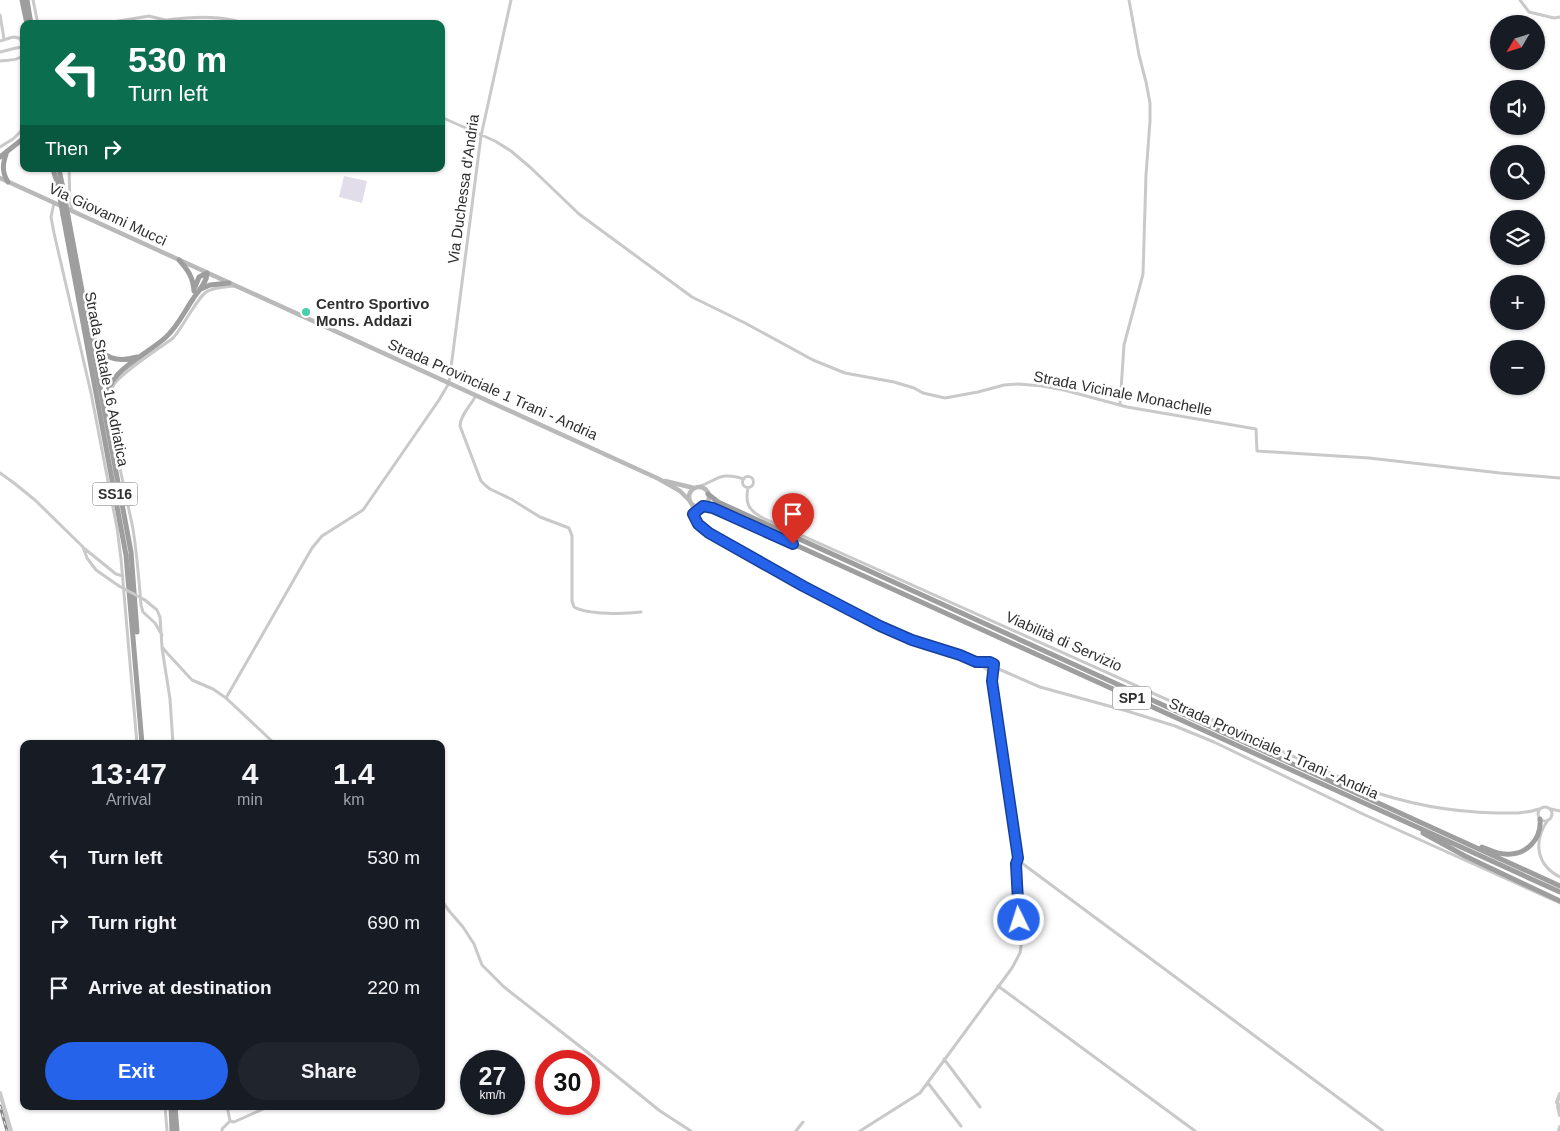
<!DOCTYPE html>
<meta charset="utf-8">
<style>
:root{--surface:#171b24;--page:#20242c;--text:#f1f3f6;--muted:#9ea1a6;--accent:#2563eb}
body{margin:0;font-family:Helvetica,sans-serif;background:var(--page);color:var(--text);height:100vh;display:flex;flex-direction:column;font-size:19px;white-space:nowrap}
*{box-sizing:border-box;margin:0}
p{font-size:16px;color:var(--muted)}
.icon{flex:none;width:28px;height:28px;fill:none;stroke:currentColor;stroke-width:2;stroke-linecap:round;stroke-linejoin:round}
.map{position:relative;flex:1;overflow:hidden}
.panel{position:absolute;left:20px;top:740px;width:425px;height:370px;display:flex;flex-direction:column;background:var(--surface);border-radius:10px;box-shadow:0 1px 4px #0004}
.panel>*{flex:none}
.guide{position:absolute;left:20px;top:20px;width:425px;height:152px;border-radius:10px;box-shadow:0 1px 4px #0004;background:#0b6e4f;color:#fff;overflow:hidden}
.needle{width:32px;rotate:232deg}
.controls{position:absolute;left:1490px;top:15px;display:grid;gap:10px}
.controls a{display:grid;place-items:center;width:55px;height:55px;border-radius:50%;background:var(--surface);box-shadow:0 1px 4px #0004;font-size:25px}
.speed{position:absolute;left:460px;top:1050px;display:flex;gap:10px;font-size:25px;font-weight:700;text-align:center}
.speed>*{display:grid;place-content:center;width:65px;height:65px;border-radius:50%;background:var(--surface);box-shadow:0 1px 4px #0004;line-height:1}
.speed small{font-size:12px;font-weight:400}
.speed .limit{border:8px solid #d22;background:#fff;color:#111}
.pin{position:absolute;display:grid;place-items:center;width:42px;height:42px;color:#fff;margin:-51px -21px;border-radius:50% 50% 50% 0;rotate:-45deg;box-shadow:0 0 5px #0007}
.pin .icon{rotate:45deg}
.me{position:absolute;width:55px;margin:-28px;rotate:356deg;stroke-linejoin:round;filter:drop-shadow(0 0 4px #0008)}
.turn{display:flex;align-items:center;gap:18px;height:105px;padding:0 25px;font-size:22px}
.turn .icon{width:65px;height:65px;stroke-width:2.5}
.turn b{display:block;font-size:35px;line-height:42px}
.then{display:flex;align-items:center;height:48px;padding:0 25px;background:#0003;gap:10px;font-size:19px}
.eta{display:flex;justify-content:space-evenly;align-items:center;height:85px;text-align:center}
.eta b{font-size:30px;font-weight:600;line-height:35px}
.button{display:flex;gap:10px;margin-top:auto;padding:10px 25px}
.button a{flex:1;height:58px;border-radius:30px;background:var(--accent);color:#fff;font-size:20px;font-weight:600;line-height:58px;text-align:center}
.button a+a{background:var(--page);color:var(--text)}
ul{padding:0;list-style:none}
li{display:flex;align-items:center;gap:15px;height:65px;padding:0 25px}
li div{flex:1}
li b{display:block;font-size:19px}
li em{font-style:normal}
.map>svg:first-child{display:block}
.green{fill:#e1deea}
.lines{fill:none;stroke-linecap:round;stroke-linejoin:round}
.minor{stroke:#c9c9c9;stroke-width:3}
.tertiary{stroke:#c9c9c9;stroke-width:4}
.secondary{stroke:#b9b9b9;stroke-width:4.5}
.trunk{stroke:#9e9e9e;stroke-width:5}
.rail-casing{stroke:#848484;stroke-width:3}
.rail{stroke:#fff;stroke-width:1;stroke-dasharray:4;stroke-linecap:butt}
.minor-bridge{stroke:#c9c9c9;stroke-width:3}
.trunk-bridge{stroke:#9e9e9e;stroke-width:5}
.route-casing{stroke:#184099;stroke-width:12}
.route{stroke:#2563eb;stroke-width:9}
.poi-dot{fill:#47d0a8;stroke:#fff;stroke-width:2}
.labels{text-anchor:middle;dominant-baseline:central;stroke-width:5;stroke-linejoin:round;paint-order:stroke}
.shield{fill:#fff;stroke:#6d6d6d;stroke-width:1}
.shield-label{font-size:14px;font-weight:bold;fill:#2f2f2f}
.street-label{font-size:15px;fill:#2f2f2f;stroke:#fff}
.poi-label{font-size:15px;font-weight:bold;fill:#2f2f2f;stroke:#fff;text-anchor:start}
</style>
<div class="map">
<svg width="1560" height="1131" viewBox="0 0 1560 1131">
<rect width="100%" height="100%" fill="#fff"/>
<path class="green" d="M344 176 367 181 362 203 339 197Z"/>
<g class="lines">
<path class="minor" d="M33 0 38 24
M1520 0 1529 12 1554 18 1560 17
M0 15 4 39
M101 24 149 16 165 20 160 24
M144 24C168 19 194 16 219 18 230 19 240 22 251 24
M0 41 13 37 19 38 23 43 24 50
M0 52 16 48
M0 61C8 60 19 61 24 54
M441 117 495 141 511 151 531 168 579 214 692 297 745 323 813 360 845 373 894 382 914 388 923 393 945 398 978 392 1004 385 1018 384 1042 386 1064 390 1127 407 1256 429 1257 451 1369 458 1500 473 1560 478
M0 147 13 139 24 128
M69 169 70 202 72 210
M54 203 51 217 54 233 91 393 117 528 121 559 137 744
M476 395C471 406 460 415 460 426L481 481 485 485 490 489 511 499 540 517 569 528 572 536V601L574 607C588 615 625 614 641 612
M1120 405 1124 345 1143 274 1146 175 1150 121V103L1146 82 1139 55 1129 0
M0 473 14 483 35 500 83 547 87 558 96 570 119 586
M742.5 482a5.5 5.5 0 1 1 11 0a5.5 5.5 0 1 1-11 0Z
M698 487C718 480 720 471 744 479
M748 488C745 503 748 510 763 518L1366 789C1407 804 1453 812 1496 813 1511 813 1524 814 1539 809
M691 504 695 520 702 527 803 586 880 626 912 640 960 655 977 662 986 669
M693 513 700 507
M85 549 116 574 123 576
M145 600 157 610 160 617 162 647 168 654 192 680 213 689 226 698 275 744
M162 635 155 623 143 612 141 605C139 580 137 554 133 529 128 502 103 406 113 386 120 373 159 349 173 338 183 328 198 295 208 291 216 287 226 287 235 286
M162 648 170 699 173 744
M977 662 993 663 994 668 991 671 987 670 985 667 988 662
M994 667 1040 687 1127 711 1175 726 1214 742 1365 815 1560 903
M993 669 992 681 1015 839 1018 858 1023 864 1383 1131
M226 698 312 548 322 536 363 510 439 400 449 383 481 136 511 0
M1538 814a7 7 0 1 1 14 0a7 7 0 1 1-14 0Z
M1551 809 1560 811
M1548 820C1533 841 1536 865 1560 877
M441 900 450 912 463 927 474 944 482 965 504 987 582 1048 660 1111 691 1131
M998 986 1195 1131
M944 1059 980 1107
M928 1083 961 1126
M165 1106 167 1131
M230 1121 234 1122 270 1106
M222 1131V1129L230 1121 227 1106
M796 1131 803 1122
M860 1131 920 1093 1012 968 1020 953 1021 946 1016 864 1018 859"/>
<path class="tertiary" d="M0 1093 11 1131
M1560 1094 1557 1102 1560 1108
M1558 1107 1560 1115
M1559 1131 1560 1127"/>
<path class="secondary" d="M0 178 659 479 680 491 690 501
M665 481 694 488
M689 497a10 10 0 1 1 20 0a10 10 0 1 1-20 0Z"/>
<path class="trunk" d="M22 0 27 24
M27 0 31 24
M7 151C3 163 1 171 8 182
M0 157 24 138
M53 169 58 186
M59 169 62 184
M63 215 126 555 142 744
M68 216 131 552 137 632
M179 260C188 270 193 277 194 291
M195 287 199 277 207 273
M201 289 210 285 229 283
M94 338C101 359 118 363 137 357
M106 402C105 371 146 356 166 337 178 326 184 312 193 299 198 291 207 283 207 273
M708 494 718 502 1560 886
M703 506 723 512 1560 892
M1423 833 1465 856 1560 901
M1482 847C1490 850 1497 854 1505 854 1526 856 1542 839 1540 819
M171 1106 172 1131
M175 1106 177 1131"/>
<defs>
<path id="rail" d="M0 1106 7 1131"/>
</defs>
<use href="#rail" class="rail-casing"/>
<use href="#rail" class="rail"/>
<path class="minor-bridge" d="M16 48 24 47
M119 586 145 600"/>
<path class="trunk-bridge" d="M62 184 68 216
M58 186 63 215"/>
</g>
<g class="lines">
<defs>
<path id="route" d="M793 544 713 508 703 506 693 514 698 524 709 533 803 586 880 626 912 640 960 655 976 662H990L994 664 992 681 1018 858 1016 864 1019 920"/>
</defs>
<use href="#route" class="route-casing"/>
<use href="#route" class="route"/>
</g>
<circle class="poi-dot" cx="306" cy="312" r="5"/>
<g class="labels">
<g class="shield">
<rect x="92.5" y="482.5" width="45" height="23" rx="4"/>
<rect x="1113" y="686.5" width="38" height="23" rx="4"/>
</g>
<g class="shield-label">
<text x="115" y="494">SS16</text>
<text x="1132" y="698">SP1</text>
</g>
<g class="street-label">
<text transform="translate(463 189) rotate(-82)">Via Duchessa d'Andria</text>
<text transform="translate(108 214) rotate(25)">Via Giovanni Mucci</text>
<text transform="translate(107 379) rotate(79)">Strada Statale 16 Adriatica</text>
<text transform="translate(493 389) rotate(24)">Strada Provinciale 1 Trani - Andria</text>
<text transform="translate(1123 393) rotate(11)">Strada Vicinale Monachelle</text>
<text transform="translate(1064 641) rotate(24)">Viabilità di Servizio</text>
<text transform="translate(1274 748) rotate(24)">Strada Provinciale 1 Trani - Andria</text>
</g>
<g class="poi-label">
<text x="316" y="303">Centro Sportivo<tspan x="316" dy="17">Mons. Addazi</tspan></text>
</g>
</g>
</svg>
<div class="controls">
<a><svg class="needle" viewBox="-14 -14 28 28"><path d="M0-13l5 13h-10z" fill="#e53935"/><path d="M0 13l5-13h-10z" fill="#9ea1a6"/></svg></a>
<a><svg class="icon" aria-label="sound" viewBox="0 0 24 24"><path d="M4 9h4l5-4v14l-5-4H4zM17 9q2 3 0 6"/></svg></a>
<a><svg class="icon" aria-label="search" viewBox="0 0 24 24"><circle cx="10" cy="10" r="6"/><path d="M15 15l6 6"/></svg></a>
<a><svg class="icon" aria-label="layers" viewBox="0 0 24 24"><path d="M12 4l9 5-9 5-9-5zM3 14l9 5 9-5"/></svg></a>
<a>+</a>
<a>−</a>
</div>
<div class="speed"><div>27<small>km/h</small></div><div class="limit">30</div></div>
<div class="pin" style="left:793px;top:544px;background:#d93025"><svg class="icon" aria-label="arrive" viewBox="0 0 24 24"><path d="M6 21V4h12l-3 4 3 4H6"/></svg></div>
<svg class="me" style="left:1019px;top:920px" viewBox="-20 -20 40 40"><circle r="17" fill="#2563eb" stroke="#fff" stroke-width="3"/><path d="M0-11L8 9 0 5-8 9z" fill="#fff"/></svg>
<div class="guide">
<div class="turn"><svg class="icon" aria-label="left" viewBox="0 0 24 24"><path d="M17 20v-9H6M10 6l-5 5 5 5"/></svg><div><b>530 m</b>Turn left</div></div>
<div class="then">Then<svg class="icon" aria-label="right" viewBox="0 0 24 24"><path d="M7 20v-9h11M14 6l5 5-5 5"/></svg></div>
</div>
<section class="panel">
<div class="eta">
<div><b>13:47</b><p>Arrival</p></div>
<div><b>4</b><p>min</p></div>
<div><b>1.4</b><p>km</p></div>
</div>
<ul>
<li><svg class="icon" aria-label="left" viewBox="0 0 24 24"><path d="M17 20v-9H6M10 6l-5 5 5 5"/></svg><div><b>Turn left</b></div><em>530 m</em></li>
<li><svg class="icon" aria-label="right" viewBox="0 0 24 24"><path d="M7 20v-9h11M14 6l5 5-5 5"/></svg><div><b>Turn right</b></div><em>690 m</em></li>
<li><svg class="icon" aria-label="arrive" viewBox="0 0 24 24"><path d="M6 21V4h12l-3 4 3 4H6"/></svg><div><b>Arrive at destination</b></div><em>220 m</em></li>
</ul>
<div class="button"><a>Exit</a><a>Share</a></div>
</section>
</div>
